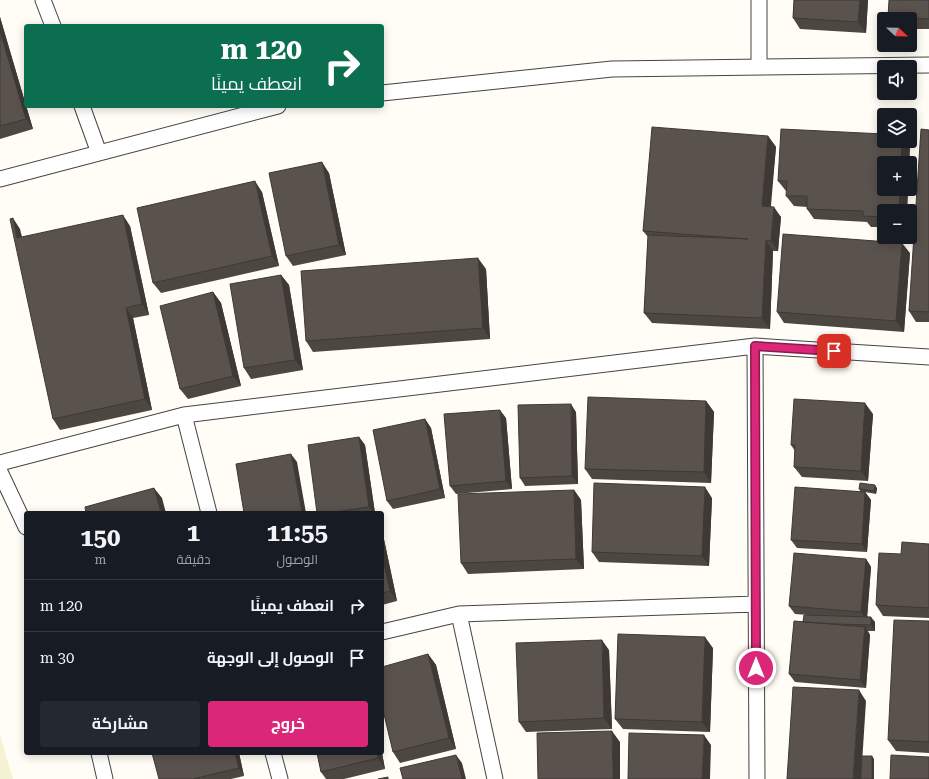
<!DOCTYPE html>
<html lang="ar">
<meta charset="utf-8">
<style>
:root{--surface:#171b24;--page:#242831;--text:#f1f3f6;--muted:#9ea1a6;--line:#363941;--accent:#db2777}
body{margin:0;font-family:"Roboto Serif",Cairo,serif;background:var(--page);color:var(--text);direction:rtl;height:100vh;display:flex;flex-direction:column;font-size:15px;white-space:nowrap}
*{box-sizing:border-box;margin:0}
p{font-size:13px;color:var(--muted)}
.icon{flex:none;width:22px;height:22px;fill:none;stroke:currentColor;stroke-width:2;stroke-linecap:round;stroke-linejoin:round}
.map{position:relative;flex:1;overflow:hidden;direction:ltr}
.side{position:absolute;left:24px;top:511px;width:360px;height:244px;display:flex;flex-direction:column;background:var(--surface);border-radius:4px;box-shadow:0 2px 10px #0003;direction:rtl}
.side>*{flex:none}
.hud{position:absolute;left:24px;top:24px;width:360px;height:84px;border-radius:4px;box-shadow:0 2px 10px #0003;direction:rtl;background:#0b6e4f;color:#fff;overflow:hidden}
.needle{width:26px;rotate:112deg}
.controls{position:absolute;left:877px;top:12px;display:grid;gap:8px}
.controls a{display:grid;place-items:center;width:40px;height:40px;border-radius:4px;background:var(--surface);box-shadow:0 2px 10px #0003;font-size:20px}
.pin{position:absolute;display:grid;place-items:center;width:34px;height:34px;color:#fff;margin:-17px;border-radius:8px;box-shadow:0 2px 6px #0006}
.me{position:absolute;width:44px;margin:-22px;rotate:0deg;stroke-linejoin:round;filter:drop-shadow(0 0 3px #0008)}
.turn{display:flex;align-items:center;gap:14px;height:84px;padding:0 16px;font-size:18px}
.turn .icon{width:52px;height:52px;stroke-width:2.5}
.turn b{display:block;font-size:28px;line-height:34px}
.eta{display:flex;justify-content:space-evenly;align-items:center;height:68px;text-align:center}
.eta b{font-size:24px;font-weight:700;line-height:28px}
.primary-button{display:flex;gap:8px;margin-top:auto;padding:8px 16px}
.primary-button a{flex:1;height:46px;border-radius:4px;background:var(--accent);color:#fff;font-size:16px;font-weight:700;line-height:46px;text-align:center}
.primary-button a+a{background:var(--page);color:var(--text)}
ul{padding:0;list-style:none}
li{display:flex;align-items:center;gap:12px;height:52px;padding:0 16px;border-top:1px solid var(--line)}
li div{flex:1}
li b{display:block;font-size:15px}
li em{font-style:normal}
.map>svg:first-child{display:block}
.farmland{fill:#f6f3d4}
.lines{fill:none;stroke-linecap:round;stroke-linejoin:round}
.street-casing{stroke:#444;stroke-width:17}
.street{stroke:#fff;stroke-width:15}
.wall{fill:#4d4742}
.shaded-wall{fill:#3f3936}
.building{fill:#5a524d;stroke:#3f3936}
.route-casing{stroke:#8e194d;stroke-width:10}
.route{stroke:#db2777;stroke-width:7}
</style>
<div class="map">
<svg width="929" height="779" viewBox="0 0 929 779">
<rect width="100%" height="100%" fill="#fffdf5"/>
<path class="farmland" d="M0 735 13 779H0Z"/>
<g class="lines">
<defs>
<path id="street" d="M43 0 53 26
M759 67V0
M382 93 612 69 929 65
M82 106 99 153
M0 179 278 106
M755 346 757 779
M184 415 209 513
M0 463 184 415 755 346 929 357
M0 472 26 527
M459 614 495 779
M382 632 459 614 756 604
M99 753 105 779
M273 753 280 779"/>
</defs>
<use href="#street" class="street-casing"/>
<use href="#street" class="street"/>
</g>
<path class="wall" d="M794 0H868L866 33 800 29 793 18Z
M929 0V29H910V19H889L888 17Z
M0 17 33 129 0 139Z
M929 130V322H916L909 311Z
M768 136 776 147 770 207 781 217 778 251H773L770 329 652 323 644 313 648 237 643 231Z
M884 141H907L910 145 907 211H884V227H871L867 222 814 219 807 209V207L794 206 786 196 787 191H786L778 181Z
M329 173 346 255 293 266 286 256Z
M262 192 279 266 161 293 153 283Z
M130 226 149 315 133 318 152 410 60 430 53 419 20 229 22 237Z
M910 253 904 332 784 323 777 312Z
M486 269 490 339 313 352 306 341Z
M281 275 289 285 303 370 251 379 244 368Z
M213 292 221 303 241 386 188 399 180 389Z
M706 401 714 412 711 483 592 479 585 469Z
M576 412 578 484 525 486 520 478Z
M873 414 868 481 802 477 794 467 795 451 791 445Z
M506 418 512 489 456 494 450 486Z
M425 419 431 428 445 498 393 509 387 501Z
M359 437 365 445 375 513H317Z
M877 488 876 494 865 492 871 500 867 552 797 548 791 540 861 492 859 489Z
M574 490 581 500 584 569 468 574 461 563Z
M712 498 709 566 599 562 592 552Z
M382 530 397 601 382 605Z
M929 544V618L883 616 876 605 901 554Z
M866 559 871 567 867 616 875 622V631H868L870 635 866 688 795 682 789 674 803 622 808 615 795 614 789 606Z
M929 621V753L896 751 888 740Z
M713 648 710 732 623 729 615 719Z
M609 650 612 729 526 732 519 722Z
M428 654 436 665 456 749 400 763 393 752Z
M239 753 244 776 231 779H159Z
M317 753H382L385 769 344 779H326L321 772Z"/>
<path class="shaded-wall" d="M860 0H868L866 33 858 22Z
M0 17 26 106 33 129 26 119 0 31Z
M768 136 776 147 770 217 762 206Z
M902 141H907L910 145 909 163H901Z
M322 162 329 173 346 255 339 245Z
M255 181 262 192 279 266 272 256Z
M900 189H908L907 211H899Z
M774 207 781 217 778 251 771 241Z
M123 215 130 226 149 315 142 304Z
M13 218 20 229 24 249 17 238Z
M766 240 773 251 770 329 762 318Z
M902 243 910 253 904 332 896 321Z
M478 258 486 269 490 339 483 328Z
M281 275 289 285 303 370 295 360Z
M213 292 221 303 241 386 233 376Z
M126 308 133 318 152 410 145 399Z
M706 401 714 412 711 483 704 472Z
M865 403 873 414 868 481 861 471Z
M571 404 576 412 578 484 572 476Z
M500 410 506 418 512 489 506 481Z
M425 419 431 428 445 498 440 489Z
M359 437 365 445 375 513H374L369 507Z
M291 454 297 462 306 513H302Z
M875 485 877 488 876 494 874 491Z
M705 487 712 498 709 566 702 556Z
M154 488 162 498 166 513H161Z
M574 490 581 500 584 569 576 559Z
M865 492 871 500 867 552 862 544Z
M382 530 397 601 390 591 382 554Z
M866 559 871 567 867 620 861 612Z
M871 617 875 622V631L871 625Z
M865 627 870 635 866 688 860 680Z
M705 637 713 648 710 732 702 722Z
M602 640 609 650 612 729 604 718Z
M428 654 436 665 456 749 449 738Z
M859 690 866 701 861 779H853Z
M612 731 620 742V779H613Z
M704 735 711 745 710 779H702Z
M235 753H239L244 776 239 768Z
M377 753H382L385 769 378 758Z
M456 755 462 763 466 779H462Z
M872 756 874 759V779H872Z"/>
<path class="building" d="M794 0H860L858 22 793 18Z
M889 0H929V19L888 17Z
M0 31 26 119 0 126Z
M652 127 768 136 762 206 774 207 771 241 766 240 762 318 644 313 648 235 748 239 643 231Z
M781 129 884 134V141H902L901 163H884V189H900L899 211H884V217L863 216V211L807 209V196H786L787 181H778Z
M921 129 929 130V312L909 311Z
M322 162 339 245 286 256 269 173Z
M255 181 272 256 153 283 137 208Z
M123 215 142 304 126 308 145 399 53 419 10 219 13 218 17 238Z
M783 234 902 243 896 321 777 312Z
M478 258 483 328 306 341 301 271Z
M281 275 295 360 244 368 230 284Z
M213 292 233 376 180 389 160 306Z
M588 397 706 401 704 472 585 469Z
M794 399 865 403 861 471 794 467 795 445H791Z
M571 404 572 476 520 478 518 405Z
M500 410 506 481 450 486 444 414Z
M425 419 440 489 387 501 373 430Z
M359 437 369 507 328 513H317L308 445Z
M291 454 302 513H244L236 464Z
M594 483 705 487 702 556 592 552Z
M860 483 875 485 874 491 859 489Z
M795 487 865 492 862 544 791 540Z
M154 488 161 513H86L85 507Z
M574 490 576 559 461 563 458 494Z
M902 542 929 544V608L876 605 879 553 901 554Z
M794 553 866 559 861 612 789 606Z
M382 554 390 591 382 593Z
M804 615 871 617V625L838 624 803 622Z
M894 620 929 621V742L888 740Z
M794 621 865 627 860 680 789 674Z
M618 634 705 637 702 722 615 719Z
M602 640 604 718 519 722 516 643Z
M428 654 449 738 393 752 382 706V667Z
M793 687 859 690 853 779H787Z
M612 731 613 779H538L537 733Z
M629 733 704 735 702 779H628Z
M152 753H235L239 768 193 779H159Z
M317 753H377L378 758 321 772Z
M456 755 462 779H403L400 768Z
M891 755 929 757V779H890Z
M862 756H872V779H861Z
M388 777V779H378Z"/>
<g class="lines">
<defs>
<path id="route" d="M756 668 755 346 834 351"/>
</defs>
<use href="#route" class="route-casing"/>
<use href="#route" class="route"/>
</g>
</svg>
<div class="controls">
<a><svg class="needle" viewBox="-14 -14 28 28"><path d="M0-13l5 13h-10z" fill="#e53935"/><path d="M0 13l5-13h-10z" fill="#9ea1a6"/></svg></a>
<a><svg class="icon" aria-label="sound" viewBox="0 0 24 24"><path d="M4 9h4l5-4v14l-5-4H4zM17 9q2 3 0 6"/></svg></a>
<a><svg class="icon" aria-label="layers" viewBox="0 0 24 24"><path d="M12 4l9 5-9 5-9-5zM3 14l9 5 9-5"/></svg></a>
<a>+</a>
<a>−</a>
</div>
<div class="pin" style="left:834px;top:351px;background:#d93025"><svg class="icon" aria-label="arrive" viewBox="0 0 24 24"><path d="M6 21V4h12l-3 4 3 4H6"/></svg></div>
<svg class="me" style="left:756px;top:668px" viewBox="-20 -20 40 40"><circle r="17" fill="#db2777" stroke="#fff" stroke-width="3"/><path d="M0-11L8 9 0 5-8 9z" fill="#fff"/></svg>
<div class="hud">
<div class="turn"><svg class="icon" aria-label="right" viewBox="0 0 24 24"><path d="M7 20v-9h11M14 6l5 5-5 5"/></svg><div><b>120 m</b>انعطف يمينًا</div></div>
</div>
<section class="side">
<div class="eta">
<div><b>11:55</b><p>الوصول</p></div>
<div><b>1</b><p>دقيقة</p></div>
<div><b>150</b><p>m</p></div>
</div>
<ul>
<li><svg class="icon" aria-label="right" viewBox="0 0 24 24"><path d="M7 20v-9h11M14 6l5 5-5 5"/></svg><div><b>انعطف يمينًا</b></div><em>120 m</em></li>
<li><svg class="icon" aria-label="arrive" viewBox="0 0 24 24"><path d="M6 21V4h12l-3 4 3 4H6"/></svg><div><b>الوصول إلى الوجهة</b></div><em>30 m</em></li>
</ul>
<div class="primary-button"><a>خروج</a><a>مشاركة</a></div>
</section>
</div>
